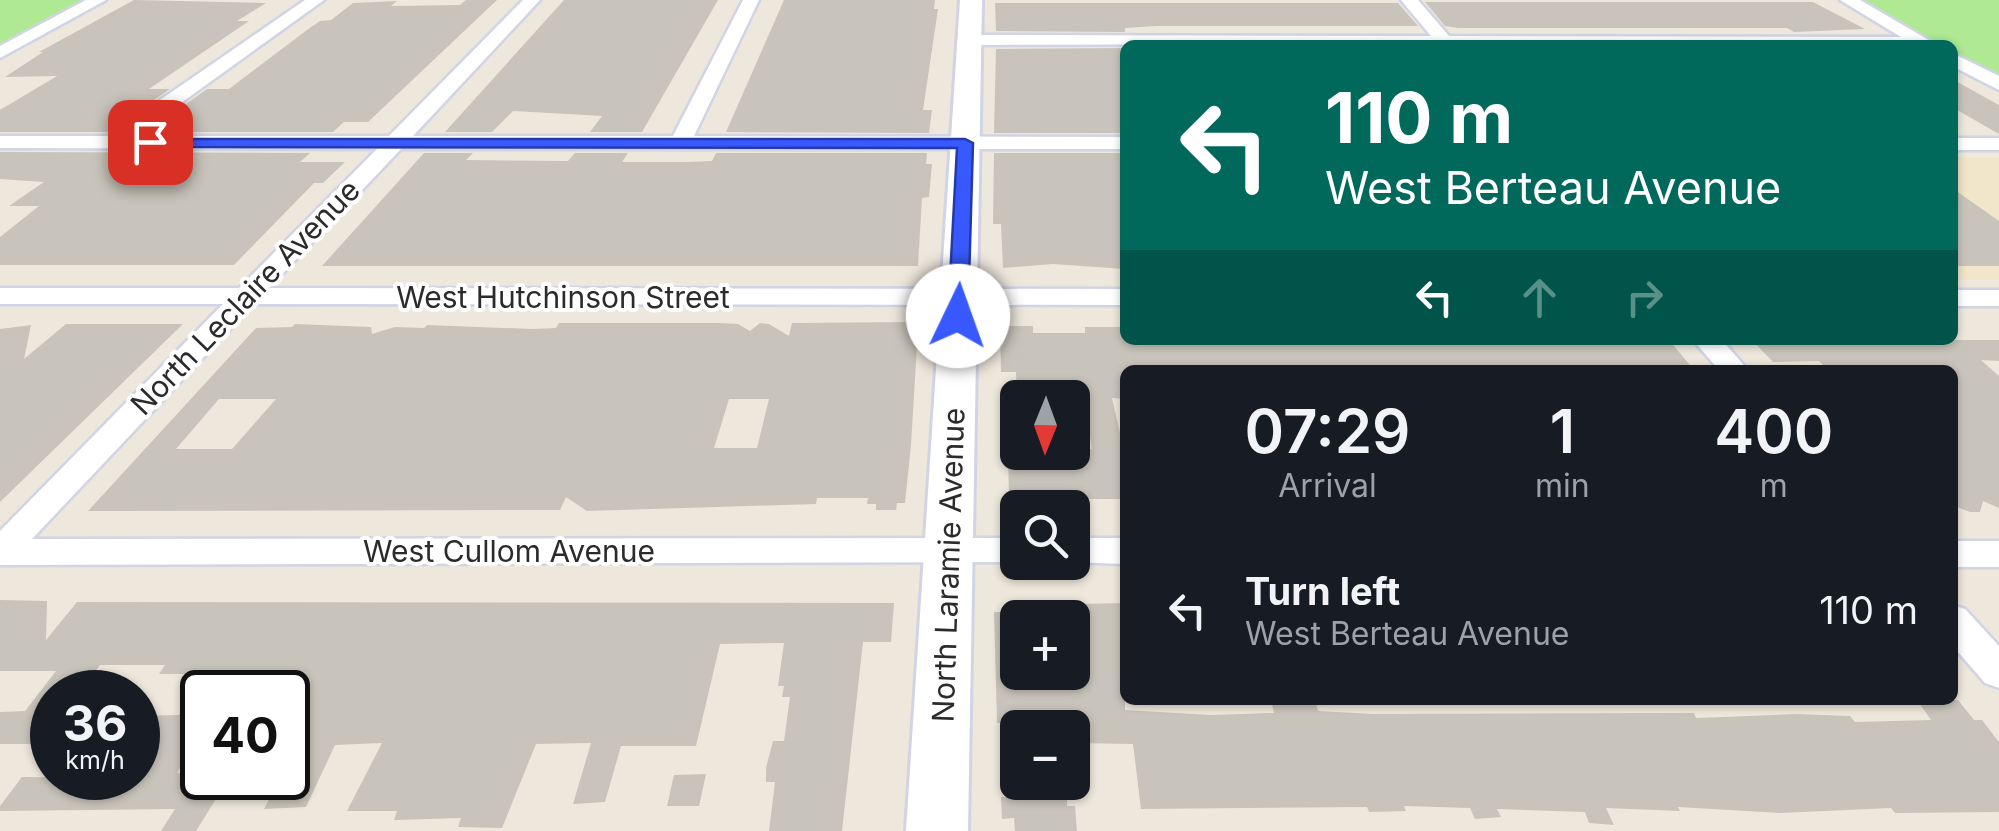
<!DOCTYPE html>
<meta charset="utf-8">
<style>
:root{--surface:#171b24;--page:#242831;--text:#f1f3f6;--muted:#9ea1a6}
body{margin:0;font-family:Inter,sans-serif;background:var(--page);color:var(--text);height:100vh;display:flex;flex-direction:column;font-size:38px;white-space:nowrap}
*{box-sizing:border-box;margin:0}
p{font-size:32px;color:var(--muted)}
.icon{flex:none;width:55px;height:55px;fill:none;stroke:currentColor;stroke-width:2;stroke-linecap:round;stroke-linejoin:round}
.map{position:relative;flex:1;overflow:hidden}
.drawer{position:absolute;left:1120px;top:365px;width:838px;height:340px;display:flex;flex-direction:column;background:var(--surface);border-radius:15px;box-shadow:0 2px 8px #0004}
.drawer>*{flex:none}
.guide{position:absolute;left:1120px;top:40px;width:838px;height:305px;border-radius:15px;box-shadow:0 2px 8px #0004;background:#00695c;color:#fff;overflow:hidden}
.needle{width:65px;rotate:181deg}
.tools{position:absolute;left:1000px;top:380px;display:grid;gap:20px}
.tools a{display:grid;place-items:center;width:90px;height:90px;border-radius:15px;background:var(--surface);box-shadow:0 2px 8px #0004;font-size:50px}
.speed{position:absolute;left:30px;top:670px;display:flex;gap:20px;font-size:50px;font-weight:700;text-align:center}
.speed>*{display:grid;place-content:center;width:130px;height:130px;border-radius:50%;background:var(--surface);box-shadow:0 2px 8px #0004;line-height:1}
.speed small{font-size:25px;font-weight:400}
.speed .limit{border:5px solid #111;border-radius:15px;background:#fff;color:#111}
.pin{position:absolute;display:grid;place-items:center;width:85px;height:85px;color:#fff;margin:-42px;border-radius:20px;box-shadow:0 5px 15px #0006}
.me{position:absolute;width:110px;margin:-55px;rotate:3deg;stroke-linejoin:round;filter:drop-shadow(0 0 8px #0008)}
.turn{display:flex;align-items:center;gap:35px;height:210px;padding:0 40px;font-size:45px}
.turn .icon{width:130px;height:130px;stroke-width:2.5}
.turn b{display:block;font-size:70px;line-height:85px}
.lanes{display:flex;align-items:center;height:95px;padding:0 40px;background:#0003;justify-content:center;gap:50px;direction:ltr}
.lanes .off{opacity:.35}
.eta{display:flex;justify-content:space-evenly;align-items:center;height:170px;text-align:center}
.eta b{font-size:60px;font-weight:600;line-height:70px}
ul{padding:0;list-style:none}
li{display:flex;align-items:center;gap:30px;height:150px;padding:0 40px}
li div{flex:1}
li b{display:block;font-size:38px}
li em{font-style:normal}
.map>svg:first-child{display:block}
.education{fill:#f1e5ca}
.green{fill:#afe994}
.building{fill:#c9c4bb;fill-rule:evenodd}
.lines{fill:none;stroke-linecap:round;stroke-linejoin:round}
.street-casing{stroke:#d1d4e5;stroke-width:5}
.secondary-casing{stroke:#d1d4e5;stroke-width:6}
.street{fill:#fff;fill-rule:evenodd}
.secondary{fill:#fff;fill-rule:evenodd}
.route{fill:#3859ff;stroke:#243aa6;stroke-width:2.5}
.labels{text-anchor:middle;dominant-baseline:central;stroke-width:8;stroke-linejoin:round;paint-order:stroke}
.street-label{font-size:30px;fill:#2b2b2b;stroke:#fff}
</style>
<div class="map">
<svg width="1999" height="831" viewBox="0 0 1999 831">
<rect width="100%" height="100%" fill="#eee7dc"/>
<path class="education" d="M1952 157H1999V280H1953Z"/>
<path class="green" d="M0 0H92L0 50Z
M1856 0H1999V79L1953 53 1952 45H1937Z"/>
<path class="building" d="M134 0 266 3 237 21H249L149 89H170L107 132H0V110L57 76 5 77 43 52H39Z
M466 0H497L368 122H344L333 132H147L207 89H229L307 30 320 21 331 20 353 3 397 1 391 6 460 5Z
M564 0H718L642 132H590L602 116 513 111 492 132H445Z
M784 0H935L934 9H938L923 110H932L929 133 726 132Z
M1425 2H1813L1865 29 1794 32 1787 28H1458L1445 26Z
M995 3H1398L1418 26H1156L1125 28V32L996 31Z
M1125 48V133H994L996 49Z
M1952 79 1999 105V134L1952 107Z
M0 152 310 153 300 162H345L323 183H314L234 265H0V237L39 206H9L44 182 0 179Z
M424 153H473L466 160 568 161 575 153H628L622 162H689L712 161 716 153H927L926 164H932L929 197 922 198 918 266H322Z
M994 153H1125V269L1053 264 1003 268 1001 224H993Z
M1952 188 1999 221V266H1952Z
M911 322V328H918L911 445 905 503H897L896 510H876V504H867L868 498H817L816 504 587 511 566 497 560 510 88 511 256 328 292 327 295 324 371 327 372 334 395 327 424 328 427 325 533 329 556 328 559 323H719L738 324 750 331 760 323 769 324 789 336 792 323ZM219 399H276L232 449H176ZM729 399H769L757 448H714Z
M66 324H183L0 502V329L31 325 24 359Z
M1000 326H1033V333H1085V327H1125V340H1669L1694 370H1331L1329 366H1278L1279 370H1125V399L1112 398 1125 455V499H1033L1034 508H1013V500L1009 499 1008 452 1092 449 1084 400 1017 398 1016 372H1001Z
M1752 340H1999V361L1981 360 1999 376V508L1983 501 1980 512H1970L1952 505V370L1826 368 1819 361 1773 362Z
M0 600 47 601 46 640 77 602 894 603 891 642H863L842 831H769L775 782H766V768L773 741H784L790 697H782L784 686H778L784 643 720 644 696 746H621L605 802 573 804 591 743 536 744 502 828 458 827 461 818 394 820 397 811H347L382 743 335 745 306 807 264 809 280 778H288V676H251L246 685 202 686V732L177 773 229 778 196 831H161L175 809 0 811V806L22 777 138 778V716L179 715 206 674H159L165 665H100L83 688 52 689V728L40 744H0V712L25 711 56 671H0Z
M1125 603V710L1211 715 1274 713 1271 700H1315L1318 711 1372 714 1694 713 1696 718 1796 714 1850 716 1855 722 1931 720 1917 700H1958L1974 720H1982L1999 742V812L1895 813 1891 808 1780 813 1678 807 1680 811 1606 808 1614 825 1589 823 1585 812 1497 809 1501 817 1475 819 1470 808 1404 806 1406 811 1369 812 1367 807 1141 809 1133 744 1076 743 1074 722 997 723 994 612H1018V672H1072L1074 604Z
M706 774 699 806H667L674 775Z
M1015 782H1061L1062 798H1067V806H1075L1077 831H1015L1014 818 1002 819 1001 797H1015Z"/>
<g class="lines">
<defs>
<path id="street" d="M86 0H106L0 58V46Z
M305 0H324L135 136H389L523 0H540L413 136H673L743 0H759L694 136 1125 137V149H401L269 288 1125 289V305L254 304 32 539 1018 538V562H1021L0 565V531L223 304H0V288H239L377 149 0 148V136H108Z
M1401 0H1418L1449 36 1901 37 1840 0H1860L1932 42 969 45 960 40 969 35 1431 36Z
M1952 53 1999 76V90L1952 66Z
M1952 138H1999V150H1952Z
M1952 290H1999V306H1952Z
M1693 340H1722L1748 370H1719Z
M1072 538H1125V564L1069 562H1072Z
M1952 541H1999V567H1952Z
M1952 605 1965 609 1999 646V688L1985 683 1952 645Z"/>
<path id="secondary" d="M960 0H982L968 831H906Z"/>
</defs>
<use href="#street" class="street-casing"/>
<use href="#secondary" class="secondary-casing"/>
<use href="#street" class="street"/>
<use href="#secondary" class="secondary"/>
</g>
<path class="route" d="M144 139H965L973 143 968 316 958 322 948 316 957 148 150 147 142 142Z"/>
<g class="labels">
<g class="street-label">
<text transform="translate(245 297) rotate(-46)">North Leclaire Avenue</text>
<text x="563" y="297">West Hutchinson Street</text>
<text x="509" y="551">West Cullom Avenue</text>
<text transform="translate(948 565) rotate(-88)">North Laramie Avenue</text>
</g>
</g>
</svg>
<div class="tools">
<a><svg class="needle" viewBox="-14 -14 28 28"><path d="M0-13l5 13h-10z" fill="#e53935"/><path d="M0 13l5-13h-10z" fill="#9ea1a6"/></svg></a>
<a><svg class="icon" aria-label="search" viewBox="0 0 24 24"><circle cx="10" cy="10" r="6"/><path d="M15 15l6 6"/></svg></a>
<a>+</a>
<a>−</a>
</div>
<div class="speed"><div>36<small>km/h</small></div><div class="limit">40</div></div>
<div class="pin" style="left:150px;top:142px;background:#d93025"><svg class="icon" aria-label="arrive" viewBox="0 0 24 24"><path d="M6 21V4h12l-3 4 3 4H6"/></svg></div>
<svg class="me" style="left:958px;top:316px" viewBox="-20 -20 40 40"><circle r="19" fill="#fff"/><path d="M0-13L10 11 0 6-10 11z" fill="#3859ff"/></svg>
<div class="guide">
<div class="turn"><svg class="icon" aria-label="left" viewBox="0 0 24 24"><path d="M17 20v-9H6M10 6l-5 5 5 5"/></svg><div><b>110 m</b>West Berteau Avenue</div></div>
<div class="lanes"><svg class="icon" aria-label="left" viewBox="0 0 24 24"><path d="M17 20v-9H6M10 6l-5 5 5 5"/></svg><svg class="icon off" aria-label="ahead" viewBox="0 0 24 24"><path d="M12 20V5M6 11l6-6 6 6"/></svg><svg class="icon off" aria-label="right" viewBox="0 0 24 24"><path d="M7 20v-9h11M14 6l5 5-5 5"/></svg></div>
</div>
<section class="drawer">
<div class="eta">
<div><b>07:29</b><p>Arrival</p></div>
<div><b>1</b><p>min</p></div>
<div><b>400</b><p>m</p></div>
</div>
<ul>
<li><svg class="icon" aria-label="left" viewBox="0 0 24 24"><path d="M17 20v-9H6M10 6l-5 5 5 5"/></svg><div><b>Turn left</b><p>West Berteau Avenue</p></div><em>110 m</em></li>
</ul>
</section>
</div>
